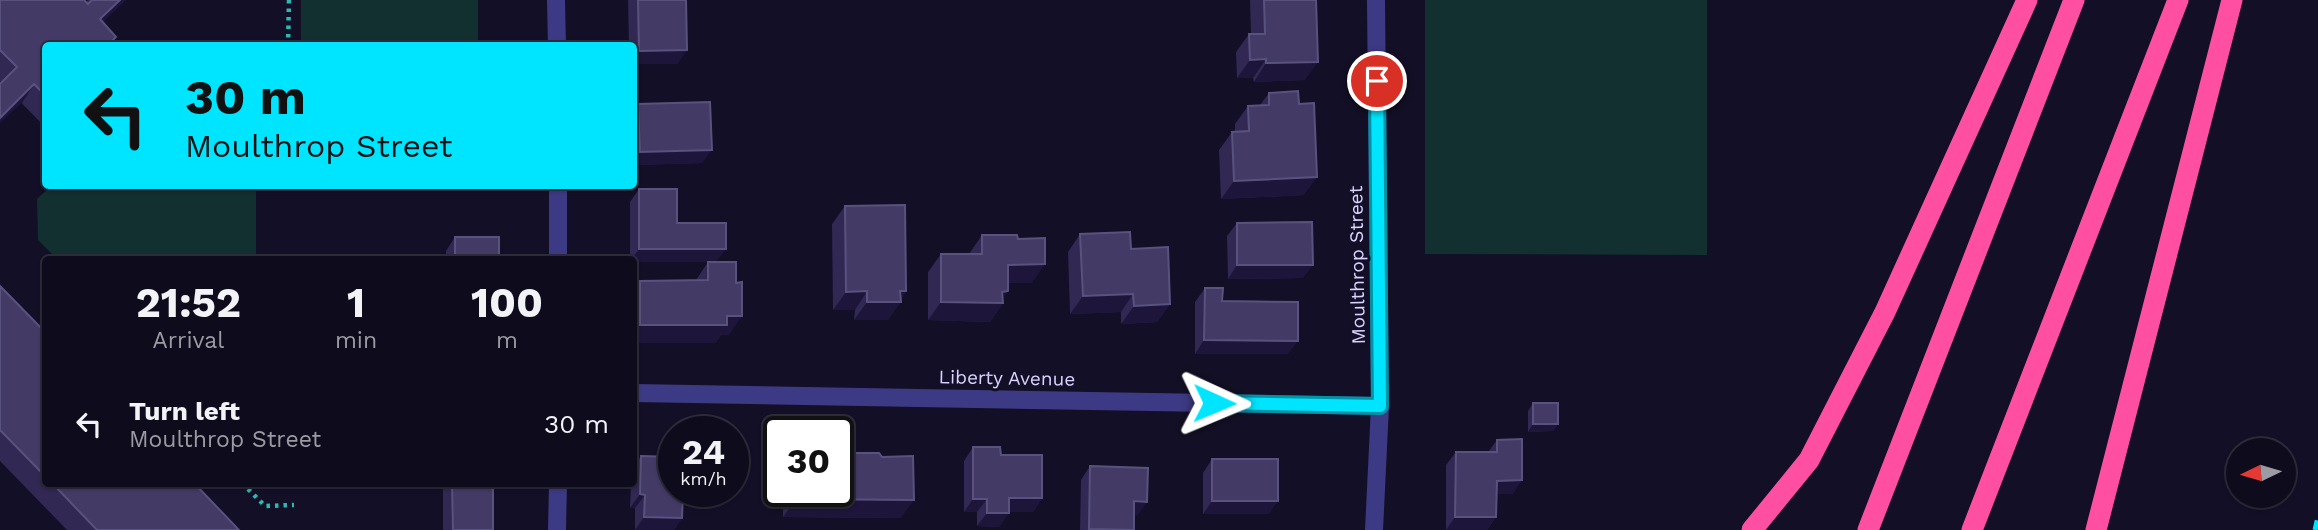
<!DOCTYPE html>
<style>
:root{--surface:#0e0b1c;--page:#171425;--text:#f1f3f6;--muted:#9b9ba3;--line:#2e2b3b}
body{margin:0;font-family:"Work Sans",sans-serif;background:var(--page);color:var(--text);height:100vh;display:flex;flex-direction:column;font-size:26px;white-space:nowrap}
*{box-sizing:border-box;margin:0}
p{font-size:23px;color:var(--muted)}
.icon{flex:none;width:38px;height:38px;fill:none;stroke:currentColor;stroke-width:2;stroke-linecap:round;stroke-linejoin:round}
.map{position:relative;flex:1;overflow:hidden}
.details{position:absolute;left:42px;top:256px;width:595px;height:231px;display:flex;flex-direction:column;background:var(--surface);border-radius:7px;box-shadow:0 2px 5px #0004,0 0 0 2px var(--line)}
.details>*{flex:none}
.top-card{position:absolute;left:42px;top:42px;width:595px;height:147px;border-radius:7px;box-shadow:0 2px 5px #0004,0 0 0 2px var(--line);background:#00e5ff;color:#111;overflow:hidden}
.needle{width:46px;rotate:265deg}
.controls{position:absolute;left:2226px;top:438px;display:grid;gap:14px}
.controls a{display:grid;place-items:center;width:70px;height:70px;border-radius:50%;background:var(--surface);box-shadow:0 2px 5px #0004,0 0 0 2px var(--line);font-size:35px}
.speed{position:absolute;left:658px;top:416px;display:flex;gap:14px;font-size:35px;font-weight:700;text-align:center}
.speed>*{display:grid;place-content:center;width:91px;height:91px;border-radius:50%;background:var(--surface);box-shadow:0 2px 5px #0004,0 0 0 2px var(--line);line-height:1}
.speed small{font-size:18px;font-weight:400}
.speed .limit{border:4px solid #111;border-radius:10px;background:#fff;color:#111}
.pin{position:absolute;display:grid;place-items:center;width:60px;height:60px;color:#fff;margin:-30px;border:4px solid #fff;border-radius:50%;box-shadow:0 2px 7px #0007}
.me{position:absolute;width:77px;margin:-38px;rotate:91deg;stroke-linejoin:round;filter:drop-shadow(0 0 5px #0008)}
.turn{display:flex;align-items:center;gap:24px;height:147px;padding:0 28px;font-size:32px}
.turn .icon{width:91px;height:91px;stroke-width:2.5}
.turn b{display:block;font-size:49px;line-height:60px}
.eta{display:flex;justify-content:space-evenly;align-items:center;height:119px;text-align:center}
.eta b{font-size:42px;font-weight:700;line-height:49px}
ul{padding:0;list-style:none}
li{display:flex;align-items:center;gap:21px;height:98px;padding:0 28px}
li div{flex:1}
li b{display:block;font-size:26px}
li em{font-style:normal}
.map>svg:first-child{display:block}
.green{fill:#12302f}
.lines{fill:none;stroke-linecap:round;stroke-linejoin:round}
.path{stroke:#2fb8b0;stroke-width:4.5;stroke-dasharray:3.5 5;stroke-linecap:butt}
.minor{stroke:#3d3a85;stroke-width:18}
.motorway{stroke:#ff4fa3;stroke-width:21}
.rail{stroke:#00e5ff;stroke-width:5;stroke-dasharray:10 9;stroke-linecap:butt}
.wall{fill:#312854}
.shaded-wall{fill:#1d163a}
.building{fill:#433a66;stroke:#5a527e;stroke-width:2}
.route-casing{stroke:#0095a6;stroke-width:18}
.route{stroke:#00e5ff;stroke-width:12}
.labels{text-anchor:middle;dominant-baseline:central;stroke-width:6;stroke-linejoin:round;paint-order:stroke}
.street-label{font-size:19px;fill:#d9d4ff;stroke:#130f26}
</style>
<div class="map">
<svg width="2318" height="530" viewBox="0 0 2318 530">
<rect width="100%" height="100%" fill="#130f26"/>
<path class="green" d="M301 0H478V45H301Z
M1425 0H1707V255L1425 254Z
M51 186H256V259H57L38 240 37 199Z"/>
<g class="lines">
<path class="path" d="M288 46 289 0
M242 483 265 506 294 505"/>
<path class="minor" d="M556 0 557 46
M558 186V259
M634 393 1380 406
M557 530 558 483
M1374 530 1380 406 1376 0"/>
<path class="motorway" d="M1752 530 1809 460 1885 312 2027 0
M1868 530 2074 0
M1972 530 2178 0
M2096 530 2232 0"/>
<path class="rail" d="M2315 530 2318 517"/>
</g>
<path class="wall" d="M0 0 86 2 88 0H126L46 46V128L0 81Z
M628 0H686L687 50 677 64H634V46H629Z
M1250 0H1316L1305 80 1254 82 1253 78H1237L1236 52 1249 34H1251Z
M1269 93 1304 195 1221 199 1219 150 1232 132H1235V124L1248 106 1260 105Z
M638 104 702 163 634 165V111Z
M639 189 677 223 716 262 729 335H721L715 343H634V289L640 281 696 280 708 262H711L630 259V202Z
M845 206 906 291 888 320H854L855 310H833L832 224Z
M1237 223 1303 278 1228 279 1227 236Z
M1080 234 1131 249 1170 304 1157 322 1121 324V312L1070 314 1068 252Z
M982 235 1018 239 1032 283H1008L1003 299V303L990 322 928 320V272L941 254H969Z
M455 237 499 259H446V251Z
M0 286 46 333V483H194L239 530H67L0 461Z
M1205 288 1222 301 1288 354H1195V302Z
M1533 403 1558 424 1553 431 1528 432V411Z
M1497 440 1513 494H1497L1496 517 1487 530H1446V465L1456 452H1488Z
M973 447 1001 455 1042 498 1033 512H1009L999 527 977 526V512H964V461Z
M641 456 674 492H719V494L710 507 686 506 687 494H683L682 518 674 530H635V508H630L631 483H634V467Z
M1212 459 1269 514H1203V473Z
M1090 466 1138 515H1134V530H1080L1081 480Z
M437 483H493V530H443V489H437Z
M783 492H838L901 518 783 517Z"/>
<path class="shaded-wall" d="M120 0H126L87 38 100 19Z
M687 50 677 64H634V59L639 51Z
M1266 59 1253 78H1237L1250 60Z
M1318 62 1305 80 1254 82 1266 63Z
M34 84 22 103 0 123V118Z
M712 150 702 163 634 165V161L640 152Z
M1317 177 1304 195 1221 199 1234 181Z
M639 249H726L716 262H634V259H632Z
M1045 264 1032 283H996L1008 265Z
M1237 265H1313L1303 278 1228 279Z
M867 291 855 310H833L846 292Z
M900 291H906L899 302H901L888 320H854L867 302Z
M1008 291 1000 303H1003L990 322 928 320 941 302Z
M1133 294 1121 312 1070 314 1083 296Z
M1170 304 1157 322 1121 324 1134 306Z
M727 316H742L729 335H721L715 343H634V334L640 325Z
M1204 340 1298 341 1288 354H1195Z
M1533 424H1558L1553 431 1528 432Z
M1522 480 1513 494H1488L1497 481Z
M441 483H447L443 489H437Z
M696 493 719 494 710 507 686 506Z
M640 494 645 495 635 508H630Z
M1009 498H1042L1033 512H999Z
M796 499 914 500 901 518 783 517Z
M973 499H987L977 512H964Z
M1134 501 1147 502 1138 515H1125Z
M1212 501H1278L1269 514H1203Z
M987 513H1009L999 527 977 526Z
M644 517 682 518 674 530H635Z
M1455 517H1496L1487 530H1446Z"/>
<path class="building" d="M0 0H84L88 4 92 0H120L100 19 116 37 107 46H46V96L34 84 0 118V84L17 67 0 50Z
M638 0H686L687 50 639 51Z
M1264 0H1316L1318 62 1266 63V59L1250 60 1249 34H1265Z
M1298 91 1299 104 1314 103 1317 177 1234 181 1232 132 1249 131 1248 106 1269 105V93Z
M710 102 712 150 640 152 638 104Z
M639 189H677V223H726V249H639Z
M905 205 906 291H900L901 302H867V291L846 292 845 206Z
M1312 222 1313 265H1237V223Z
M1130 232 1131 249 1168 247 1170 304 1134 306 1133 294 1083 296 1080 234Z
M982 235H1017L1018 239 1045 238V264L1008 265V291L1002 292 1003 303 941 302V254H982Z
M455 237H499V259H455Z
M708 262H736V283L742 282V316H727V325H640V281L708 280Z
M0 286 46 333V477L0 430Z
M1205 288H1223L1222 301 1298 302V341L1204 340Z
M1533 403H1558V424H1533Z
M1522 439V480L1497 481 1496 517H1455L1456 452H1497V440Z
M973 447H1000L1001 455H1042V498H1009V513H987V499H973Z
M838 453H879L882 457 913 456 914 500 796 499V492H838Z
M641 456 674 457V492H683L682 518 644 517 645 495 640 494Z
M1212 459H1278V501H1212Z
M1090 466 1148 468 1147 502 1134 501V530L1089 529Z
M52 483H194L239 530H97Z
M452 483H493V530H453Z
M696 492H719V494L696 493Z"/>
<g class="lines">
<defs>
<path id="route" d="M1214 403 1380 406 1377 81"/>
</defs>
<use href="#route" class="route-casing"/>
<use href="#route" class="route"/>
</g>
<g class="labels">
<g class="street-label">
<text transform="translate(1357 265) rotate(-91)">Moulthrop Street</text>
<text transform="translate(1007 378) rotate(1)">Liberty Avenue</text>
</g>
</g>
</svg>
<div class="controls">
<a><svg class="needle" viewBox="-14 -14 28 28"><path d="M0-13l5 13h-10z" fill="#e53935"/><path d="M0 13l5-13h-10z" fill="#9b9ba3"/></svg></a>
</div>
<div class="speed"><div>24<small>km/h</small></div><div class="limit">30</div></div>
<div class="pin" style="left:1377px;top:81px;background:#d93025"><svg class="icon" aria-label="arrive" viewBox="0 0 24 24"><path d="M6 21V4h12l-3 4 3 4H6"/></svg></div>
<svg class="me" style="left:1214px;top:403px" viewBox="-20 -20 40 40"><path d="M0-17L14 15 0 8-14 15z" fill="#00e5ff" stroke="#fff" stroke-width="4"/></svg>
<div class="top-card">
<div class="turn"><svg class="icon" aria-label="left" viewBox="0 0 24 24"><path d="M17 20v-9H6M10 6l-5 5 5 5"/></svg><div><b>30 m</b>Moulthrop Street</div></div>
</div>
<section class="details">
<div class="eta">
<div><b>21:52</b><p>Arrival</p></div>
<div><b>1</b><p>min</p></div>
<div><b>100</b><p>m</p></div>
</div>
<ul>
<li><svg class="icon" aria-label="left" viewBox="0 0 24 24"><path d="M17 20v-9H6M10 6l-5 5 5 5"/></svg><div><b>Turn left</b><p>Moulthrop Street</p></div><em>30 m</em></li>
</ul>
</section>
</div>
